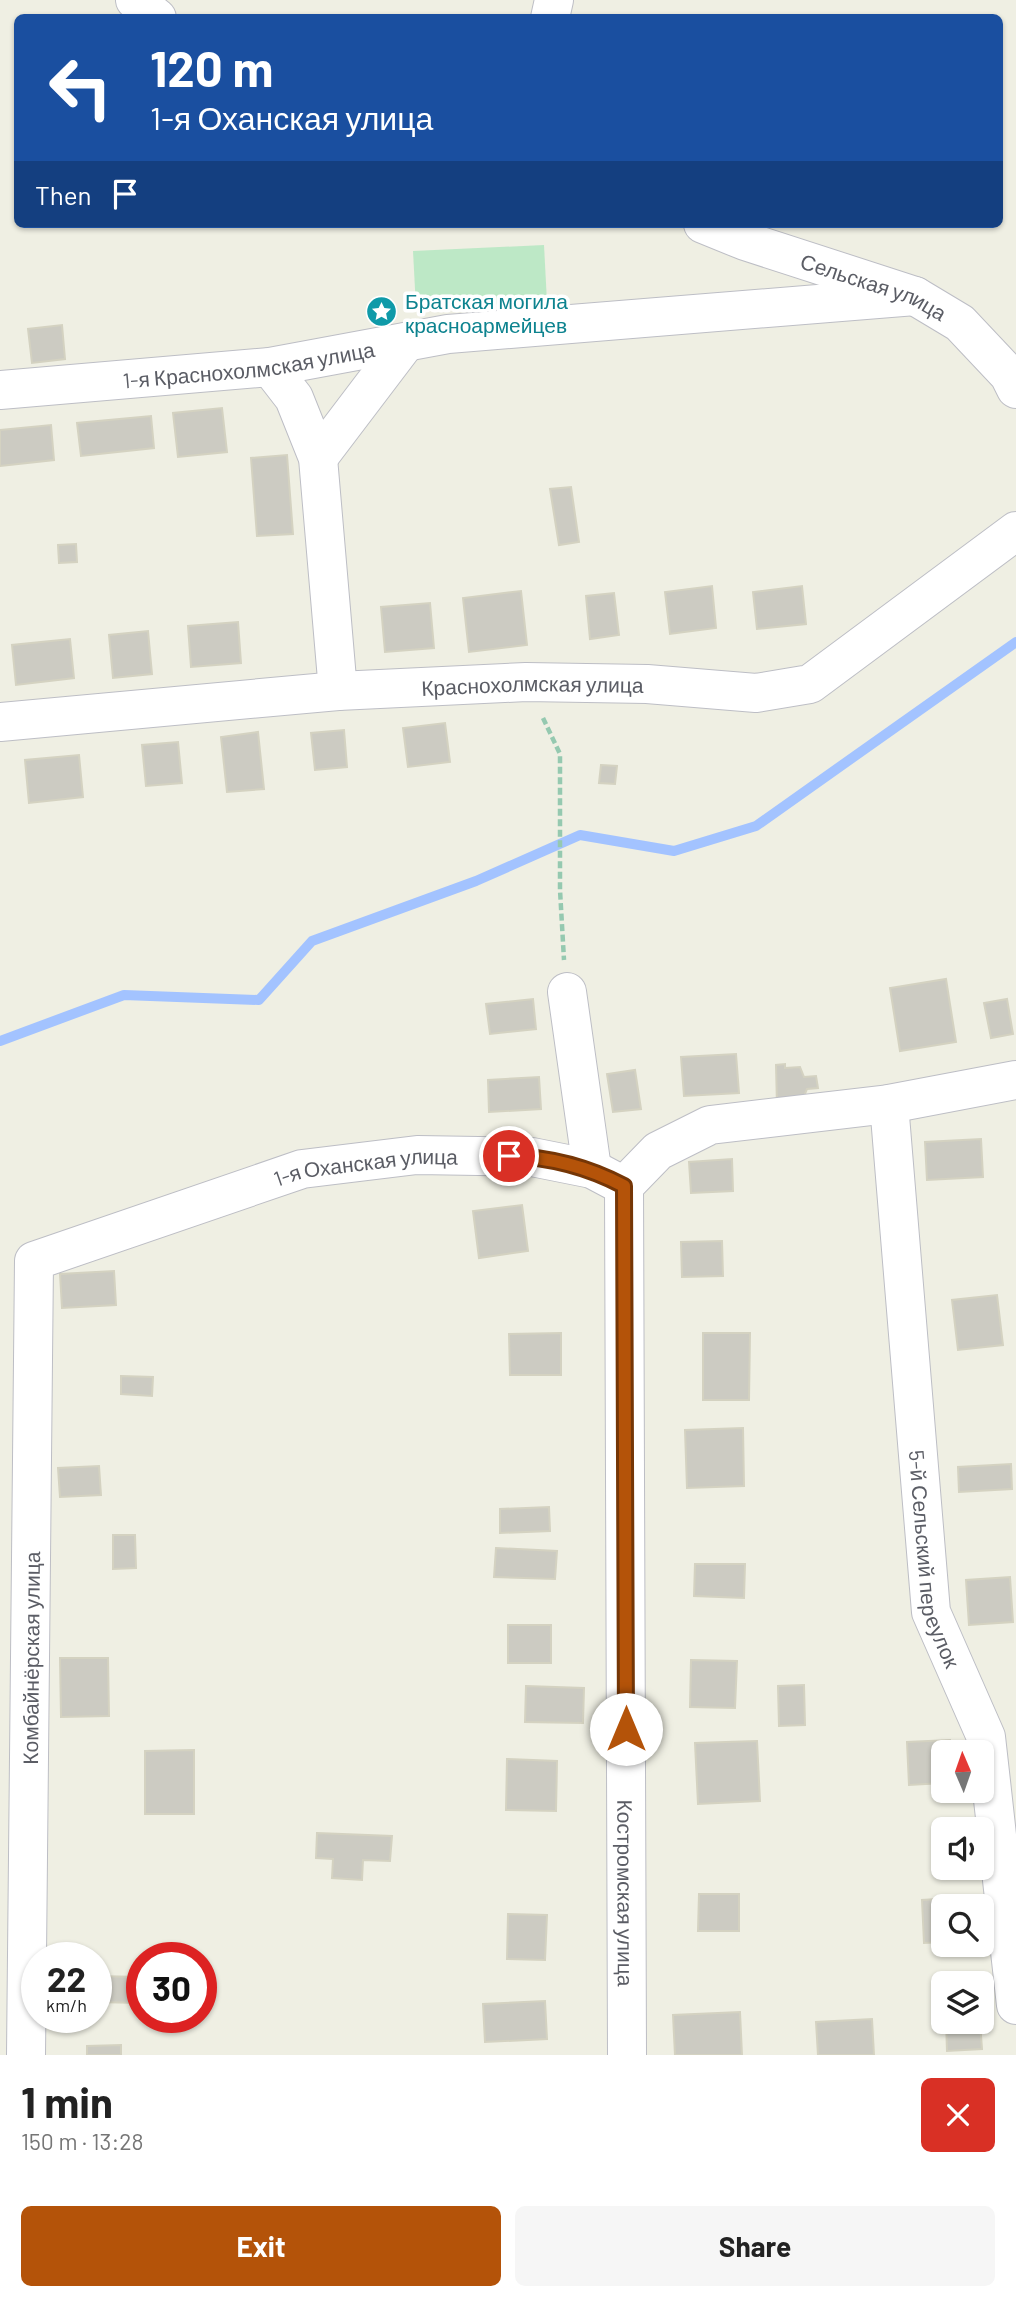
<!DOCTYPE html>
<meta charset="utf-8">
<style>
:root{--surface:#fff;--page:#f6f6f6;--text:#222;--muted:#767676;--accent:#b45309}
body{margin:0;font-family:Barlow,sans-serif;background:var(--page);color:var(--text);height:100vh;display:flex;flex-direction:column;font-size:26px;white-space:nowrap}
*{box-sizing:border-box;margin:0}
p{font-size:23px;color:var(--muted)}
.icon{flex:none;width:38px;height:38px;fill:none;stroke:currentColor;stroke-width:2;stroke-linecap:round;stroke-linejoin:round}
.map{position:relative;height:2055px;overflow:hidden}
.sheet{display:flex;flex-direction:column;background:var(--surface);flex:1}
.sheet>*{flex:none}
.hud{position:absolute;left:14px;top:14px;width:989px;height:214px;border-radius:10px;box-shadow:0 2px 5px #0004;background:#1a4fa0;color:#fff;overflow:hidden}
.needle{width:46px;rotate:358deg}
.buttons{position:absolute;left:931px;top:1740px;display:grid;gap:14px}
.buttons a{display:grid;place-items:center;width:63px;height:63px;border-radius:10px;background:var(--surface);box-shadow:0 2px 5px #0004;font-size:35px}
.speed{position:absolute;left:21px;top:1942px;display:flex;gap:14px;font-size:35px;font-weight:700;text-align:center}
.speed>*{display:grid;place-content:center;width:91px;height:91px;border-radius:50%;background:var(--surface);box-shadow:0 2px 5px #0004;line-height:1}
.speed small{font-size:18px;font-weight:400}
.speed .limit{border:10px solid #d22;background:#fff;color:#111}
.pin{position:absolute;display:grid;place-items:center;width:60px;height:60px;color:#fff;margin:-30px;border:4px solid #fff;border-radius:50%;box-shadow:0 2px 7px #0007}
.me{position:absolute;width:77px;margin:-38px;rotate:0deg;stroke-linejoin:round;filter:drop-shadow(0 0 5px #0008)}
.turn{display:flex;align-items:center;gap:24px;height:147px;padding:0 21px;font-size:32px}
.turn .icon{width:91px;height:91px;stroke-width:2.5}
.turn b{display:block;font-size:49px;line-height:60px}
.then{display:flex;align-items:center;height:66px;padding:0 21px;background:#0003;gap:14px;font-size:26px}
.round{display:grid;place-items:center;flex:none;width:74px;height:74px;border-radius:10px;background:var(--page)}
.headline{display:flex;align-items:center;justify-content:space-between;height:119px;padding:0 21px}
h1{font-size:42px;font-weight:700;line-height:52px}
.cta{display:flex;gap:14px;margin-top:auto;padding:14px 21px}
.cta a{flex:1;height:80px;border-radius:10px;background:var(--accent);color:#fff;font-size:28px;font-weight:700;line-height:80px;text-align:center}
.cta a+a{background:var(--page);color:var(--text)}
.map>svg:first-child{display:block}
.green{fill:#bde8c6}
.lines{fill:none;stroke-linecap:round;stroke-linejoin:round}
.stream{stroke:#a3c3ff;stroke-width:10}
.building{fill:#cccbc2;stroke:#d4d2c1;stroke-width:2}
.minor-casing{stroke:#bdbec5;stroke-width:40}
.path{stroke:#95c9b0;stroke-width:4.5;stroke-dasharray:7 3.5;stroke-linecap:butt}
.minor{stroke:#fff;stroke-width:38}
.route-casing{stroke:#753606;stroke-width:18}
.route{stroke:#b45309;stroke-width:12}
.labels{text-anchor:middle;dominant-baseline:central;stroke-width:7;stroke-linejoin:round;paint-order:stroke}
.street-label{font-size:21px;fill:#5b5d65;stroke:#fff}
.culture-label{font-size:21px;fill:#0d838f;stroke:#fff;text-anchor:start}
</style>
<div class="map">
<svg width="1016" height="2055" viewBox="0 0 1016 2055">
<rect width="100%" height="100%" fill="#efefe3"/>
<path class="green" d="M544 245 547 302 416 308 413 251Z"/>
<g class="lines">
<path class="stream" d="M0 1041 124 995 259 1000 312 941 476 881 580 835 674 851 756 826 1016 642"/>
</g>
<path class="building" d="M62 325 65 359 32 363 28 329Z
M222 408 227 452 178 457 173 413Z
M151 416 154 448 81 456 77 423Z
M51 425 54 460 0 466V430Z
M287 455 293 534 257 536 251 458Z
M571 487 579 542 559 545 550 489Z
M76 544 77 562 59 563 58 545Z
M712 586 716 628 670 634 665 592Z
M802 586 806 624 757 629 753 592Z
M521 591 527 645 469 652 463 598Z
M614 593 619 635 590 639 586 596Z
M430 603 434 648 385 652 381 607Z
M238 622 241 663 191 667 188 626Z
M148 631 152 674 113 678 109 635Z
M70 639 74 678 16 685 12 645Z
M445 723 450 762 408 767 403 728Z
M344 730 347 767 315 770 311 733Z
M258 732 264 789 227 792 221 737Z
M178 742 182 783 146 786 142 745Z
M79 755 83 797 29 803 25 760Z
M601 765 617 766 615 784 599 783Z
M946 979 956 1042 900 1051 890 988Z
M533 999 536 1029 490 1034 486 1004Z
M1007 999 1013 1034 991 1038 984 1003Z
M736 1054 739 1093 684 1096 681 1057Z
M785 1064V1068L800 1067 804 1077 816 1076 818 1088 807 1089 803 1099 777 1106 776 1065Z
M635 1070 641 1109 613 1112 607 1074Z
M539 1077 541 1109 489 1112 488 1080Z
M981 1139 983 1177 927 1180 925 1142Z
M732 1159 733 1191 691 1193 689 1162Z
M522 1205 528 1251 479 1258 473 1211Z
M722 1241 723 1276 682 1277 681 1242Z
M114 1271 116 1305 62 1308 60 1274Z
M997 1295 1003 1345 958 1350 952 1300Z
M561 1333V1375H510L509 1334Z
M703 1333H750L749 1400H703Z
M121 1376 153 1377 152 1396 121 1394Z
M743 1428 744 1486 687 1488 685 1430Z
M1011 1464 1012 1489 959 1492 958 1467Z
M99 1466 101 1495 60 1497 58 1468Z
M549 1507 550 1531 500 1533V1509Z
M113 1535H135L136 1568 113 1569Z
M496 1548 557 1551 555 1579 494 1577Z
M695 1564H745L744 1598 694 1596Z
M1010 1577 1013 1622 969 1625 966 1580Z
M508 1625H551V1663H508Z
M60 1658H108L109 1716 61 1717Z
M691 1660 737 1661 735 1708 690 1707Z
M804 1685 805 1725 779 1726 778 1686Z
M526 1686 584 1688 583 1723 525 1722Z
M950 1740 951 1752H943V1783L909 1785 907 1742Z
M757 1741 760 1801 698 1804 695 1743Z
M194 1750V1814H145V1751Z
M507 1759 557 1761 556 1811 506 1810Z
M317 1833 392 1836 390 1861 363 1860 362 1880 332 1878 333 1859 316 1858Z
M699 1894H739V1931H698Z
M970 1897 971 1906H943V1942L924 1943 922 1900Z
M508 1914 547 1915 545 1960 507 1959Z
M96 1976 140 1977V2003L96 2002Z
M545 2001 547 2039 485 2042 483 2004Z
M740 2012 742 2055H675L673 2015Z
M872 2019 874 2055H818L816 2022Z
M946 2021H980L982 2049 947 2051Z
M121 2045V2055H87V2046Z"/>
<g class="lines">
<defs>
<g id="minor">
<path d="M135 0 157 18"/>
<path d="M550 18 554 0"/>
<path id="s1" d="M703 224 745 241 915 296 960 323 1009 375 1016 389"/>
<path d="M270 367 294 398 318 458 338 691"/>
<path id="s2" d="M0 390 270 367 448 334 915 296"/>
<path d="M318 458 406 342"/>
<path id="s3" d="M0 722 338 691 526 682 647 684 756 693 810 684 1016 531"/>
<path d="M567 992 592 1169"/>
<path id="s4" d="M889 1104 931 1612 986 1737 1016 2005"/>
<path id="s5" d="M624 1186 627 2055"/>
<path d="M624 1186 658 1151 710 1125 889 1104 1016 1080"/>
<path id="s6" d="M26 2055 34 1261 302 1169 417 1155 532 1157 592 1169 624 1186"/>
</g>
</defs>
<use href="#minor" class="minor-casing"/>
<path class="path" d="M543 718 560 754V890L564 960"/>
<use href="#minor" class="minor"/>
</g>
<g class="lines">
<defs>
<path id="route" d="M509 1156C550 1157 588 1167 624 1186L626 1729"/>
</defs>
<use href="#route" class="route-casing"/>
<use href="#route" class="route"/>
</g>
<defs>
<symbol id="sight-disc" viewBox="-11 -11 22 22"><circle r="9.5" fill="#0f9aa8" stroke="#fff"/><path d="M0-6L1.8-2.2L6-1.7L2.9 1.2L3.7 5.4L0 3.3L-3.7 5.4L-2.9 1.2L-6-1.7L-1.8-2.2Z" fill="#fff"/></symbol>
</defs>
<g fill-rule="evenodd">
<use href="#sight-disc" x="364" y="294" width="35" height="35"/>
</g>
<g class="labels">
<g class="street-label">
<text stroke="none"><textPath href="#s1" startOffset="182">Сельская улица</textPath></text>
<text stroke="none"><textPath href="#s2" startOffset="250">1-я Краснохолмская улица</textPath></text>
<text stroke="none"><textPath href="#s3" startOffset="534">Краснохолмская улица</textPath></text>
<text stroke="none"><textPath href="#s6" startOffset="1141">1-я Оханская улица</textPath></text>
<text stroke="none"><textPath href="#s4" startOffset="458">5-й Сельский переулок</textPath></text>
<text stroke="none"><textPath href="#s6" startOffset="397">Комбайнёрская улица</textPath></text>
<text stroke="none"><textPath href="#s5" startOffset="707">Костромская улица</textPath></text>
</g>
<g class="culture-label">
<text x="405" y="300">Братская могила<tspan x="405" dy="24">красноармейцев</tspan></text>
</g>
</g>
</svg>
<div class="buttons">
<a><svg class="needle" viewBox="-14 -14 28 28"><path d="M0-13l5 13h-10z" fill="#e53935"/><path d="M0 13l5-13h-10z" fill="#767676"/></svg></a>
<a><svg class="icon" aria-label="sound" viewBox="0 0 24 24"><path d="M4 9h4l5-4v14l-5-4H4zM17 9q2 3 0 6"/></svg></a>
<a><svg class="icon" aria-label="search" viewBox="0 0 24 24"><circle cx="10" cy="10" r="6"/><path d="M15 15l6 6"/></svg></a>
<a><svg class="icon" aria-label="layers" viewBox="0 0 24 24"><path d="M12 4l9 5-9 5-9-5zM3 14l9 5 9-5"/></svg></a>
</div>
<div class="speed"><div>22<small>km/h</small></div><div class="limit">30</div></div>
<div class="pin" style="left:509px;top:1156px;background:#d93025"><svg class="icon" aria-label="arrive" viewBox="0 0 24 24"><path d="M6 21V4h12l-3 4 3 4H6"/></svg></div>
<svg class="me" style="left:626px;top:1729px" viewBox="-20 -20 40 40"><circle r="19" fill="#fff"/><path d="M0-13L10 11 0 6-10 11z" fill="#b45309"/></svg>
<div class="hud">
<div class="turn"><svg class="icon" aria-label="left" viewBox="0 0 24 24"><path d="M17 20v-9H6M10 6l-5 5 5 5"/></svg><div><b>120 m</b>1-я Оханская улица</div></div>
<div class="then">Then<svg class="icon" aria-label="arrive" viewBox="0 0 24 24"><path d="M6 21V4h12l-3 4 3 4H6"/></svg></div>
</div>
</div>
<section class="sheet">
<div class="headline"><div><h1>1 min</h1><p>150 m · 13:28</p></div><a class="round" style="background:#d93025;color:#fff"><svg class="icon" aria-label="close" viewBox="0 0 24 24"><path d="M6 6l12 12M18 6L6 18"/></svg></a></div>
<div class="cta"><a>Exit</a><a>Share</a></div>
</section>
